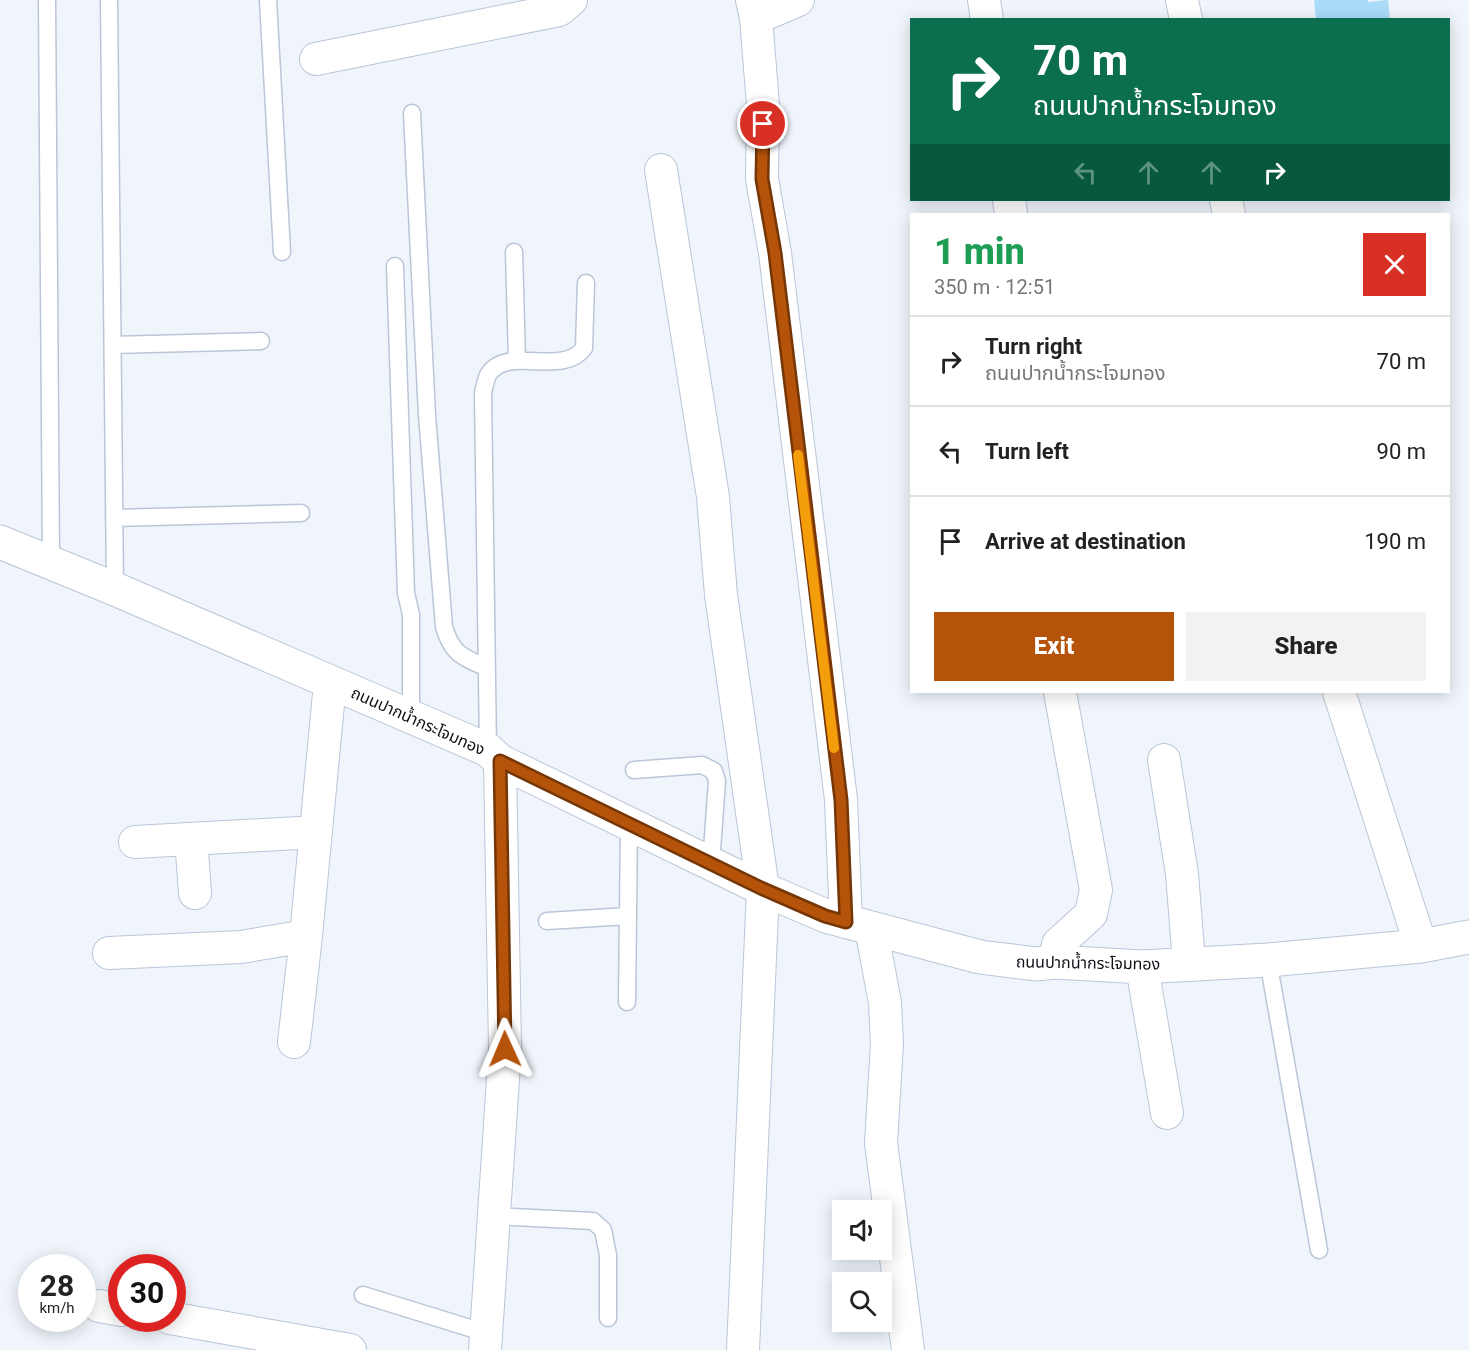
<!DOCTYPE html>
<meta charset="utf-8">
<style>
:root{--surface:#fff;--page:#f2f2f2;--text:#222;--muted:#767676;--line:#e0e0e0;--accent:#b45309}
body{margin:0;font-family:Roboto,"Noto Sans Thai",sans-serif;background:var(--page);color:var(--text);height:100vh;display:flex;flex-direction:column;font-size:22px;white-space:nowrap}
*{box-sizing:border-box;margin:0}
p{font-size:20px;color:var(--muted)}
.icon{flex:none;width:33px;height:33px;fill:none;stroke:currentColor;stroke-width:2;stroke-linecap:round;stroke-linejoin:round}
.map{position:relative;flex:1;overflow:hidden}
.panel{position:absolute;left:910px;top:213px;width:540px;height:480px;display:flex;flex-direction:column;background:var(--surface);border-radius:0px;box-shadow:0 3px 15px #0003}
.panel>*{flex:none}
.hud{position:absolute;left:910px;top:18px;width:540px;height:183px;border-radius:0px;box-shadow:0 3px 15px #0003;background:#0b6e4f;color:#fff;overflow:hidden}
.fabs{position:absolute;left:832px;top:1200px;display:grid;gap:12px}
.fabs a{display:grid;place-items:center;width:60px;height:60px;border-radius:0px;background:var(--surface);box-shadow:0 3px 15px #0003;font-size:30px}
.speed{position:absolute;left:18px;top:1254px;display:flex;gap:12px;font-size:30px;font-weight:700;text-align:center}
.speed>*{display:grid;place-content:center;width:78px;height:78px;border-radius:50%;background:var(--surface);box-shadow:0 3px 15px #0003;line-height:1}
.speed small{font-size:15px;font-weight:400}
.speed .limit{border:9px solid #d22;background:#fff;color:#111}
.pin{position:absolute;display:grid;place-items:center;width:51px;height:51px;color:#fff;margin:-26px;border:3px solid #fff;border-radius:50%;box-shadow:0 2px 6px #0007}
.me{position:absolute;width:66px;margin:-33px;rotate:359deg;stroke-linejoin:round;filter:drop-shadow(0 0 4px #0008)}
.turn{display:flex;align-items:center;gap:21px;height:126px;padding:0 24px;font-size:27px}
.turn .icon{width:78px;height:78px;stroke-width:2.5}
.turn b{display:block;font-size:42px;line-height:51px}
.lanes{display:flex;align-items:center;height:57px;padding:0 24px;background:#0003;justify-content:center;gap:30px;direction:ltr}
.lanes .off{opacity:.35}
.round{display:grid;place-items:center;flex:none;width:63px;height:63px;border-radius:0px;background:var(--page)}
.head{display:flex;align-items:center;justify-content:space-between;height:102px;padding:0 24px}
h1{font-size:36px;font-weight:800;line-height:45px;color:#1e9e55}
.cta{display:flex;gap:12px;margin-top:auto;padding:12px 24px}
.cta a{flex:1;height:69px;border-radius:0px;background:var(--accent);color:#fff;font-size:24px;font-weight:800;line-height:69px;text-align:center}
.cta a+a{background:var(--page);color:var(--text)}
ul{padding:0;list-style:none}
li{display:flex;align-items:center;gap:18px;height:90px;padding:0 24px;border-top:2px solid var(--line)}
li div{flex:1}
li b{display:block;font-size:22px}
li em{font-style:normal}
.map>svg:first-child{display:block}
.building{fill:#aadcfa}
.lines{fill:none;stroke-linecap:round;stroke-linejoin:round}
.service-casing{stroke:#bac6d7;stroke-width:19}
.minor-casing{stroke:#bac6d7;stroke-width:34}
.tertiary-casing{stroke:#bac6d7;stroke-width:35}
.service{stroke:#fff;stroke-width:16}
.minor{stroke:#fff;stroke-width:32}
.tertiary{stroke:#fff;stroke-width:33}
.route-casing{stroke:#753606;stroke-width:15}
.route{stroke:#b45309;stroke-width:10}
.slow{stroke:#f59e0b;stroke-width:10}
.labels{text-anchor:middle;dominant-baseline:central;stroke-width:5;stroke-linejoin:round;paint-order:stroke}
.street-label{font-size:16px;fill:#0c1015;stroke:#fff}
</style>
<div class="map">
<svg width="1469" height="1350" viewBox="0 0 1469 1350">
<rect width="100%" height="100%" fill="#f0f5fc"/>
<path class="building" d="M1314 0H1368V2L1388 0 1390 20H1316Z"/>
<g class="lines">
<defs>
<path id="service" d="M47 0 51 563
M109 0 115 589
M268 0 282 252
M412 113 427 415 444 627C452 654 462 657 487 668
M514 252 517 361
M395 266 406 593 411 615V719
M113 345 261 341
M114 518 301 513
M488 750 483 393C484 388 486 380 488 375 507 344 562 378 584 348L586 283
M634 770 702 765 714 771 717 781 711 864
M547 921 628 916
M1268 960 1319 1250
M627 1002 629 824
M493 1216 593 1221 603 1230 608 1255V1318
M363 1295 486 1333"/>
<path id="minor" d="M752 0 756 18 763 105 762 179 775 253 841 800 846 922
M984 0 987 20
M1182 0 1186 20
M756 18 798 0
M316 59 559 10 571 0
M661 170 713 497 721 595 763 889 743 1350
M1009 200 1011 214
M1226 200 1229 214
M1339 692 1421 946
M1164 760 1182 874 1189 962
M191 839 195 893
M135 842 316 832
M871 928 885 1003 887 1043 881 1143 908 1350
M109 953 241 947 306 936 330 683
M1055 962 1058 944 1091 914 1096 890 1060 692
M1142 967 1167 1113
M294 1042 306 936
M99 1306 122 1310
M170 1318 350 1350
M485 1350 505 1049 500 761"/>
<path id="tertiary" d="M0 542 115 589 488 750 500 761 763 889 826 916 980 957 1036 964 1055 962 1142 967 1268 960 1421 946 1469 937"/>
</defs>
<use href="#service" class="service-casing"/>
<use href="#minor" class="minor-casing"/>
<use href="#tertiary" class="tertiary-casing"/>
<use href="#service" class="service"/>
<use href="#minor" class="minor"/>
<use href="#tertiary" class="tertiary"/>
</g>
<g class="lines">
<defs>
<path id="route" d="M505 1049 500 761 763 889 825 916 846 922 841 800 775 253 762 179 763 124"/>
</defs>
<use href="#route" class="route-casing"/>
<use href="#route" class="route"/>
<path class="slow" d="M798 455 834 748"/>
</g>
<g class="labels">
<g class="street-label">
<text transform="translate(418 721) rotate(24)">ถนนปากน้ำกระโจมทอง</text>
<text transform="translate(1088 963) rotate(1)">ถนนปากน้ำกระโจมทอง</text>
</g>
</g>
</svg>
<div class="fabs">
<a><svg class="icon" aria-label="sound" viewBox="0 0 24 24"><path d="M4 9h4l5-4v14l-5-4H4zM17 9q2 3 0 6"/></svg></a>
<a><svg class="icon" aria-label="search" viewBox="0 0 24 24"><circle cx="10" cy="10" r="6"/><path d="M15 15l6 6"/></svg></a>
</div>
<div class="speed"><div>28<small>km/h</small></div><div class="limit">30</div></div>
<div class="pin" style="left:763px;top:124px;background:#d93025"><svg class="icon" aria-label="arrive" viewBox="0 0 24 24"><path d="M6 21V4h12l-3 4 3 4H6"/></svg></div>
<svg class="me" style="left:505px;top:1049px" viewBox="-20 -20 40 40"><path d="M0-17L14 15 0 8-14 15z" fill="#b45309" stroke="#fff" stroke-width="4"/></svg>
<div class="hud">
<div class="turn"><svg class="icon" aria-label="right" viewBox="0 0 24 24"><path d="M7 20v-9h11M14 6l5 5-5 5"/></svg><div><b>70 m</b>ถนนปากน้ำกระโจมทอง</div></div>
<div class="lanes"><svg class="icon off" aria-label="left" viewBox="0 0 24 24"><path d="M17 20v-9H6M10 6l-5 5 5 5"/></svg><svg class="icon off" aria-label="ahead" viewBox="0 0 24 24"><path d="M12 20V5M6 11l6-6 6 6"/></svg><svg class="icon off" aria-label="ahead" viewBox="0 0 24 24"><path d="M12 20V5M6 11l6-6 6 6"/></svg><svg class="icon" aria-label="right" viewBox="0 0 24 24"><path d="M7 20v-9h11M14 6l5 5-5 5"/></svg></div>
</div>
<section class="panel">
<div class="head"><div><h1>1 min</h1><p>350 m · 12:51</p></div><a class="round" style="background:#d93025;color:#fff"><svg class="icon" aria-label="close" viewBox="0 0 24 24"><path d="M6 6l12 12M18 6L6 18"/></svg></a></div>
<ul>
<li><svg class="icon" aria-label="right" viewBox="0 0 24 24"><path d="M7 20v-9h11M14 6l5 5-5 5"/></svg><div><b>Turn right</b><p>ถนนปากน้ำกระโจมทอง</p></div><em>70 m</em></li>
<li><svg class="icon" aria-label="left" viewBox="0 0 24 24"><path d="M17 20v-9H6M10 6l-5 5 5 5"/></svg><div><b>Turn left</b></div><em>90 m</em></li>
<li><svg class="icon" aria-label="arrive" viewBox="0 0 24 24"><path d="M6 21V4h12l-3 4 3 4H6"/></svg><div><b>Arrive at destination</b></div><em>190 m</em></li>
</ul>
<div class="cta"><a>Exit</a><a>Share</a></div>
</section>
</div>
